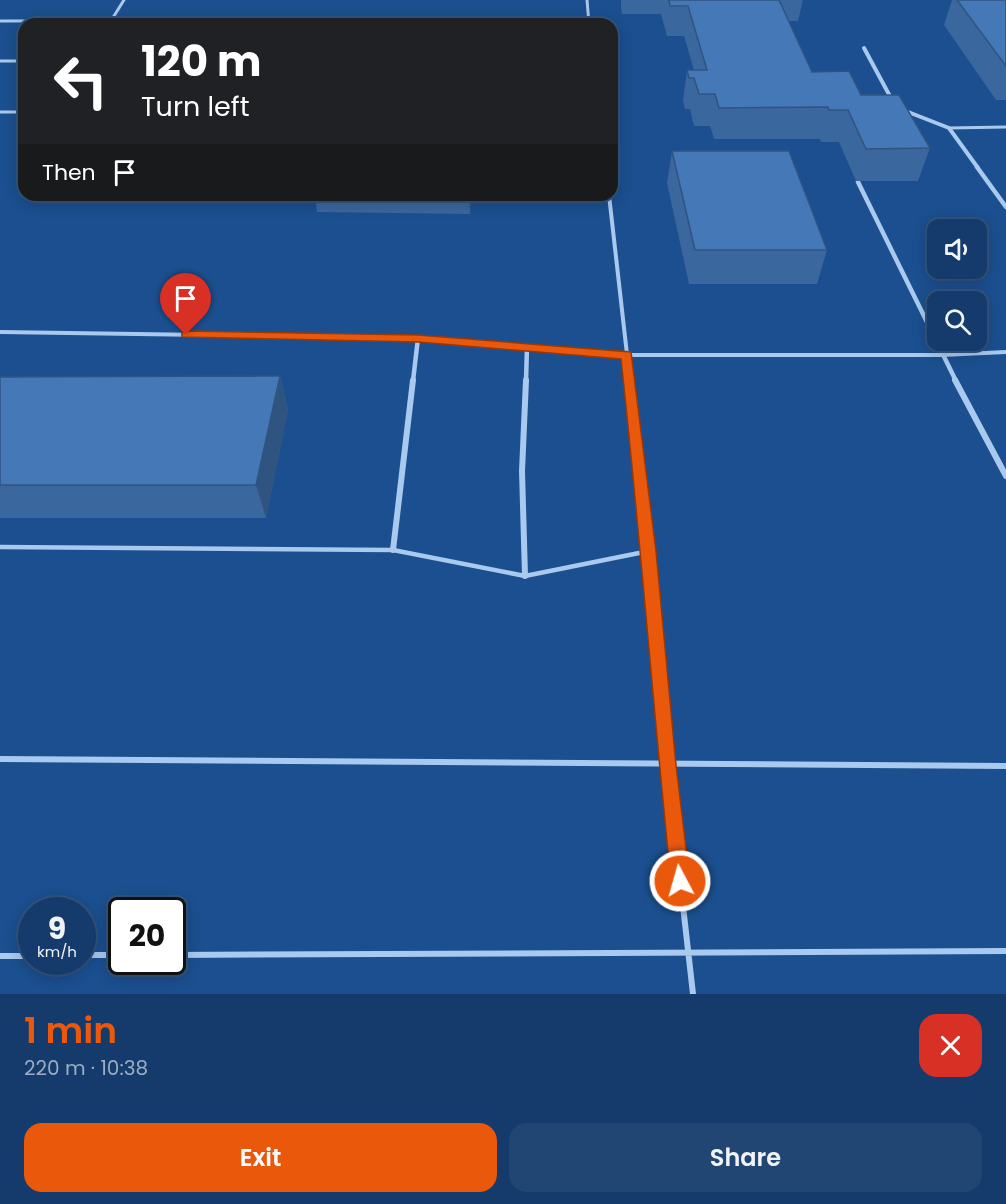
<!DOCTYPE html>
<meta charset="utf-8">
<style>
:root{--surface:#143b6b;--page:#214673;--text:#f1f3f6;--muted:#9dadc1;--line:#33557e;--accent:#ea580c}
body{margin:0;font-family:Poppins,sans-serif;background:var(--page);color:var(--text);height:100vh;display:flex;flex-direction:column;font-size:22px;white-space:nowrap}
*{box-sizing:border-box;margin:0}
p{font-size:20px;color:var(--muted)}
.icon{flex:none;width:33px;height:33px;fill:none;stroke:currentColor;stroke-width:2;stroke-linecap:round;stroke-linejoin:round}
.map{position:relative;height:994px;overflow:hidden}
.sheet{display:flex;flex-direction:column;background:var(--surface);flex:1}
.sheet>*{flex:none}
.banner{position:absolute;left:18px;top:18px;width:600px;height:183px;border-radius:18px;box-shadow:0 3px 15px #0003,0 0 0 2px var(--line);background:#202124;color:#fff;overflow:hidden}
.tools{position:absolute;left:927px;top:219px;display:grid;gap:12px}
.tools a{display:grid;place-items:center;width:60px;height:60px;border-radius:12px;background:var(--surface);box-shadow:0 3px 15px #0003,0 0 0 2px var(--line);font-size:30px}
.speed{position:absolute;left:18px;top:897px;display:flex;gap:12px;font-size:30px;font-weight:700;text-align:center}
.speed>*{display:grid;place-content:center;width:78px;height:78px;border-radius:50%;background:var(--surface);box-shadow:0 3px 15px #0003,0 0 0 2px var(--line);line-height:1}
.speed small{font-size:15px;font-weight:400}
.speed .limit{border:3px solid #111;border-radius:9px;background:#fff;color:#111}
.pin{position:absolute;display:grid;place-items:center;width:51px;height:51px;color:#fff;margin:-62px -26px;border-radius:50% 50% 50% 0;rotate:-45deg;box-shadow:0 0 6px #0007}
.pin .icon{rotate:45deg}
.me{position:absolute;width:66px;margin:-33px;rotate:354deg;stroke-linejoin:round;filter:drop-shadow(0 0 4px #0008)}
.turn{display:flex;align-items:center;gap:21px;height:126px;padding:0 24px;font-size:27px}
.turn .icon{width:78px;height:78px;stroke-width:2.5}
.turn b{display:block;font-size:42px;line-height:51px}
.then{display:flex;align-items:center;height:57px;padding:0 24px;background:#0003;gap:12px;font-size:22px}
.round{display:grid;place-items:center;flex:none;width:63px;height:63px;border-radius:18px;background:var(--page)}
.summary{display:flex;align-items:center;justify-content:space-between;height:102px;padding:0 24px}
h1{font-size:36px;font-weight:600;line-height:45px;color:var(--accent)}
.action{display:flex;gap:12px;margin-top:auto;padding:12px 24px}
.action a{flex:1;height:69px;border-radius:18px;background:var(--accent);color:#fff;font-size:24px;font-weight:600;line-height:69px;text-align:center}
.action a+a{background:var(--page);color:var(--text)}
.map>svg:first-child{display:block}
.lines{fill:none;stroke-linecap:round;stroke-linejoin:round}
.service-far3{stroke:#a9c9ee;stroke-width:3}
.service-far2{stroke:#a9c9ee;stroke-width:4}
.service-far1{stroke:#a9c9ee;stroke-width:4.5}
.service{stroke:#a9c9ee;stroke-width:6}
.minor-far2{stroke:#a9c9ee;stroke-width:4}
.minor-far1{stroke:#a9c9ee;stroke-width:4.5}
.minor{stroke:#a9c9ee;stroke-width:6}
.wall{fill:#3a679d}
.shaded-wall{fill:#305480}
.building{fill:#4478b7;stroke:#305480;stroke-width:1.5}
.route{fill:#ea580c;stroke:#983908;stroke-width:1.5}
</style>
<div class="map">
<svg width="1006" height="994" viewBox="0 0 1006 994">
<rect width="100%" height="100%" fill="#1b4f8f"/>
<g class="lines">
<path class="service-far3" d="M587 0 589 24
M0 21 589 19
M109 24 124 0
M0 61H24
M0 112H24
M949 128 1006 127"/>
<path class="service-far2" d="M609 195 630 381
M0 332 418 338 627 355H942L1006 352"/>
<path class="service-far1" d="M630 380 657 652
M0 547 393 550 525 576 649 551"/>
<path class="service" d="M657 650 667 765 693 994
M0 759 1006 766
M82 955H122
M172 955 1006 951
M0 956H32"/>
<path class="minor-far2" d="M864 48 892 100
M903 110 949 128 978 168"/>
<path class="minor-far1" d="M977 167 1006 207
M858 182 956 381
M413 381 418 338
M526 381 527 347"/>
<path class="minor" d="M955 380 1006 476
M393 550 413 380
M525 576 522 471 526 380"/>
</g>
<path class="wall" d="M621 0H803L798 21H789L812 72 861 95 930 148 918 181H856L839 142H821L820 139H714L710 126H694L690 109H685L683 101 687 70H694L684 36H667L661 14H622L621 7Z
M952 0H1006V100H996L944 25Z
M672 151 827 250 817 284H689L667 183Z
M315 195H471L470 214 317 212Z
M280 376 288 410 266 518H0V377Z"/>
<path class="shaded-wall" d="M469 195H471L470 214Z
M280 376 288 410 266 518 256 485Z"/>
<path class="building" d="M669 0H779L812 72 849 71 861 95H899L930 148 866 149 848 110H829L828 107 719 108 715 94H699L694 78H689L687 70H707L688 6H670Z
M957 0H1006V66Z
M672 151H789L827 250H695Z
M280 376 256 485H0V377Z"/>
<path class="route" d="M186 331 418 335 631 352 656 551 676 765 690 881 687 888 680 891 674 888 671 881C653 707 640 533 621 359L418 342 182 337V332Z"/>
</svg>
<div class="tools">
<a><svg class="icon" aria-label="sound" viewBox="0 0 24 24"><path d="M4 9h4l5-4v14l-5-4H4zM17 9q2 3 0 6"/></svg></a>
<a><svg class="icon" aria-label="search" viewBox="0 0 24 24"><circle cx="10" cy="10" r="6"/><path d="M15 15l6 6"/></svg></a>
</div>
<div class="speed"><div>9<small>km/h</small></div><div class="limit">20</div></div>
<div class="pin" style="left:186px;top:335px;background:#d93025"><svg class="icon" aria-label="arrive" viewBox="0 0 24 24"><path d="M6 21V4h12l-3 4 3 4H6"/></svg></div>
<svg class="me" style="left:680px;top:881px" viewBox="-20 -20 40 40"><circle r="17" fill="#ea580c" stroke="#fff" stroke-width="3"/><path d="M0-11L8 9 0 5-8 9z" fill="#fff"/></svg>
<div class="banner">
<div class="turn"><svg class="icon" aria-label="left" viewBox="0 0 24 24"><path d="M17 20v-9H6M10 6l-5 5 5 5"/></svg><div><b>120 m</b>Turn left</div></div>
<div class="then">Then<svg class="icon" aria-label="arrive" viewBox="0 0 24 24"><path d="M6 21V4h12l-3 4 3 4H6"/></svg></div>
</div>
</div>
<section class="sheet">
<div class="summary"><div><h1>1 min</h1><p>220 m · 10:38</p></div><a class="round" style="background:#d93025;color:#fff"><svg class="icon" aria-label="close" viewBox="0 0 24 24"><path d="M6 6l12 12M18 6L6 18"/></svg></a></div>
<div class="action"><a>Exit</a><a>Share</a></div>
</section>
